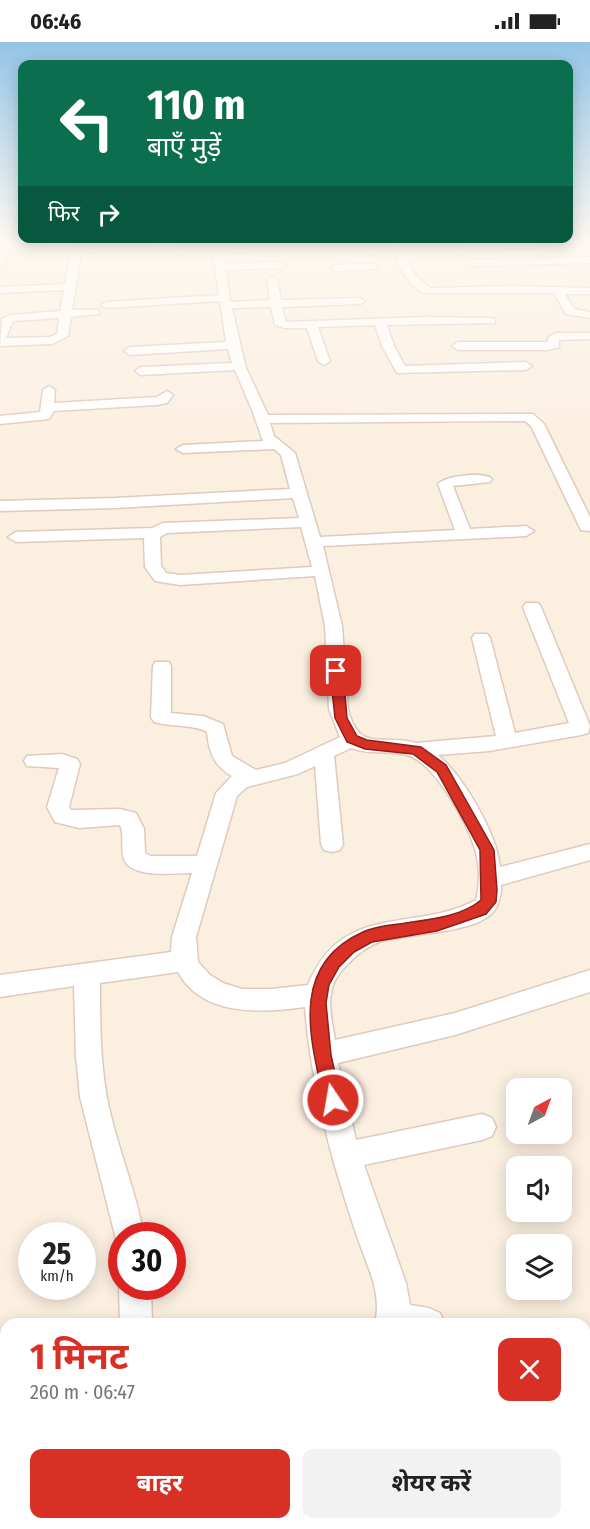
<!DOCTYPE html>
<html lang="hi">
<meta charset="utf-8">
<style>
:root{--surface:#fff;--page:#f2f2f2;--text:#222;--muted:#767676;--accent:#d93025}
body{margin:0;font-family:"Fira Sans Condensed","Noto Sans Devanagari",sans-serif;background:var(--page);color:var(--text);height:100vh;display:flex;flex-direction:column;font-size:22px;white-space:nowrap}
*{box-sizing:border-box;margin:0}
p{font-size:20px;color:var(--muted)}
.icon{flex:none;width:33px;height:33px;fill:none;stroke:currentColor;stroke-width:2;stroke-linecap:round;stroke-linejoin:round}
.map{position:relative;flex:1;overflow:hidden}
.drawer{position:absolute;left:0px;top:1276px;width:591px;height:212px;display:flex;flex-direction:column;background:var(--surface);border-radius:18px 18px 0 0;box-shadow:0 3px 15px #0003}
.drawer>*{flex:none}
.banner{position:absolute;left:18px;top:18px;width:555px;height:183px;border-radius:12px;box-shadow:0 3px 15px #0003;background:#0b6e4f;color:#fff;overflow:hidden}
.needle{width:39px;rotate:41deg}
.tools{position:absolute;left:506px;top:1036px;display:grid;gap:12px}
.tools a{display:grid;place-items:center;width:66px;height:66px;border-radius:12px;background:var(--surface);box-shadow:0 3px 15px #0003;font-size:30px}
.speed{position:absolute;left:18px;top:1180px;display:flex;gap:12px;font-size:30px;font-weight:700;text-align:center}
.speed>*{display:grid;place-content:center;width:78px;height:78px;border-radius:50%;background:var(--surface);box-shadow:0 3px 15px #0003;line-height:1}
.speed small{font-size:15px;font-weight:400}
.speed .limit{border:9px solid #d22;background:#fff;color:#111}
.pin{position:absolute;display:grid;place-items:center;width:51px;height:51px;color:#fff;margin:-26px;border-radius:12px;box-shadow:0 3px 9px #0006}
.me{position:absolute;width:66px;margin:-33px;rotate:348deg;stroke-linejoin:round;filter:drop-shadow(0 0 4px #0008)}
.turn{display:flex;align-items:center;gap:21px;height:126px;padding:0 30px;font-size:27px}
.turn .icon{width:78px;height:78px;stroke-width:2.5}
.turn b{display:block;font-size:42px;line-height:51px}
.then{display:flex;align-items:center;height:57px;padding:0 30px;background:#0003;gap:12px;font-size:22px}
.round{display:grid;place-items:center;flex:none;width:63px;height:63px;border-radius:12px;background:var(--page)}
.head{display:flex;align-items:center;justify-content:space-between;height:102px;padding:0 30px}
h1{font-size:36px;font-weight:700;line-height:45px;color:var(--accent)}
.cta{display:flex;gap:12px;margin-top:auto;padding:12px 30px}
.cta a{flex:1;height:69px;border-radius:12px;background:var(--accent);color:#fff;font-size:24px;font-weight:700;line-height:69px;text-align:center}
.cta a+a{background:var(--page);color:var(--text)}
.status{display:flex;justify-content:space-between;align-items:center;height:42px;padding:0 30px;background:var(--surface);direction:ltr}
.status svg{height:16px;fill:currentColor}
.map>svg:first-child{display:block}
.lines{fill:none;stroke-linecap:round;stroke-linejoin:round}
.street-casing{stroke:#decbbd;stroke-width:3}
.street{fill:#fff;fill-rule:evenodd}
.route{fill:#d93025;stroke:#8d1f18;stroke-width:1.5}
</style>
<div class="status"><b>06:46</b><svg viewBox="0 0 49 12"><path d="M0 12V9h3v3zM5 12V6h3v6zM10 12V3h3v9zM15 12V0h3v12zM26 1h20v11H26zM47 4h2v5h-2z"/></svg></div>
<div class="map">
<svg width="590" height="1487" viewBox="0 0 590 1487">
<rect width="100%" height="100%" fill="#fbefe0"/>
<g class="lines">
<defs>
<path id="street" d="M211 198H221L222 205 368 203 370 205 365 208 223 211 225 222 282 220 287 223 282 226 226 228 230 260 270 258 267 238 272 235 277 238 281 258 360 256 365 259 360 262 282 265 286 280 426 275 491 276 495 277V281L387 283 394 304 405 324 526 320 532 324 526 328 397 331 382 304 375 283 318 285 330 319 324 323 318 319 307 286H285L275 283 271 265 232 266 246 326 268 373 533 372 544 382 590 475V489L581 488 531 384 525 379 270 381 274 394 295 411 320 495 455 488 438 442C445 434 484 429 492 437L490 440 453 444 470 487 526 484 534 489 526 494 323 504 342 584 348 667C359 712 383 691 416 701L496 694 472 596 475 592H487L490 596 515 691 569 681 523 565 526 561H538L541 565 590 684 588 691 581 693 489 709 438 713C464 735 497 792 500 825L590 802V818L501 843C501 852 500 861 494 869 476 892 407 891 379 900 366 905 355 914 346 924 338 932 332 941 331 952 328 967 333 984 335 998L455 971 590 928V950L455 993 338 1021 356 1098 482 1072 492 1076 496 1085 492 1094 482 1098 364 1123 406 1241 410 1263 429 1266 440 1271 445 1282H375C382 1252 369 1228 359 1200 350 1174 342 1148 334 1121 320 1070 309 1018 305 965 262 971 202 975 178 930L100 941C100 985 100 1031 111 1074 121 1115 137 1153 144 1194H122V1206L118 1205 80 1055 76 1014 74 944 0 955V933L171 910 172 895 192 831C175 831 131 837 124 817 120 806 125 794 120 783L79 786 55 780 47 765 59 726 27 724 24 719 27 714 62 712 77 717 80 722 69 765 71 768 120 767 136 771 144 787 145 811 151 814H197L216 751 232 734C214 724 209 710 207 690 194 682 170 685 154 680L151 675 153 624 155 620H169L171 624V671L203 674 223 682 232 714 256 728 285 721 340 695 329 667 325 584 315 534 180 543 155 539 145 525 144 496 16 500 8 495 16 490 152 486 163 481 299 476 293 456 115 466 0 469V459L115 456 290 447 281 413 274 407 183 411 176 407 183 403 263 399 252 368 235 328 141 333 135 329 141 325 232 321 228 307 130 313 124 309 130 305 226 300 220 259 107 266 101 263 107 260 219 253ZM301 485 312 525 180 533 166 531 161 524 160 495 167 491ZM351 706C371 714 392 707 410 714 437 725 467 781 475 807 480 822 480 843 476 858 414 891 342 859 308 943L272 947H242L223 941 210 933 198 920 196 895 237 754 247 745 298 732 315 724 321 802 324 808 332 810 340 808 343 802 334 714Z
M388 198H398L415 233 430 246 514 244 590 246V252H565L574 267 590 270V276L566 272 554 251H424C404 241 396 218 388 198Z
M587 199 590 200V204L465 208 460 205 465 202Z
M68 201 78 205 178 201 183 204 178 207 81 211 72 268H99V272L71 275 68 294 52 302 0 304 2 277 10 273 60 269 64 248 0 251V245L65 242 71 209 66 207 9 210 5 221 0 224V207L7 204ZM59 276 57 292 50 295 6 296 13 279Z
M590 215V221L472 224 467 221 472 218Z
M374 222 379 225 378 227 335 229 330 226 335 223Z
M556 291H590V297L559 298V305L548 308H458L452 304 458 300H547L549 295Z
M49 344 55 348 54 361 157 355 167 349 173 353 167 361 157 363 54 369 49 377 0 382V374L40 370 43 348Z
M122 1240V1245H151L152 1282H120L119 1245Z
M585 1289 590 1290V1322L585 1321Z
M14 1482H55L53 1487H12Z
M231 1482H267L268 1487H232Z
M453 1482H489L488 1487H452Z"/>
</defs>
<use href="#street" class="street-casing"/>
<use href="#street" class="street"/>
</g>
<linearGradient id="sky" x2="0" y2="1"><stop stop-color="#94c5e6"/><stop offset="0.49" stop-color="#fdf8f1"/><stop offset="1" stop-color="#fdf8f1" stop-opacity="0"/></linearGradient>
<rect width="590" height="406" fill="url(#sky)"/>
<path class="route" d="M336 625 343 629 347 676 357 694 367 698 421 705 446 723 494 808 497 848 496 860 486 872 437 889 372 900 354 910 339 925 329 943 326 961 331 1013 341 1058 339 1064 333 1066 326 1064 324 1058C310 996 289 923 363 890 377 883 397 883 412 880 434 877 464 873 481 858L480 808 437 730 413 712 365 707 347 700 335 676 330 629Z"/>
</svg>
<div class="tools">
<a><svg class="needle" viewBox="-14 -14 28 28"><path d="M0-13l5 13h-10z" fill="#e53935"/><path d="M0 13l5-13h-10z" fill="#767676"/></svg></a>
<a><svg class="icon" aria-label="sound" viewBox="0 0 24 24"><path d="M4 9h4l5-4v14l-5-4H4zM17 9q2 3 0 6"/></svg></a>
<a><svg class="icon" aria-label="layers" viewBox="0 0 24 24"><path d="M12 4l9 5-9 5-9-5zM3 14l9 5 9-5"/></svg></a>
</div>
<div class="speed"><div>25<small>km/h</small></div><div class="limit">30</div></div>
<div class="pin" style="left:336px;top:629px;background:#d93025"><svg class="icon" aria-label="arrive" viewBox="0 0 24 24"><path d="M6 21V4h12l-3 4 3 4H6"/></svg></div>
<svg class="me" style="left:333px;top:1058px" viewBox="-20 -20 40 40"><circle r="17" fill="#d93025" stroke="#fff" stroke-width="3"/><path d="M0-11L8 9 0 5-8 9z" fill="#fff"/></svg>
<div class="banner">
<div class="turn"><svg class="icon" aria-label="left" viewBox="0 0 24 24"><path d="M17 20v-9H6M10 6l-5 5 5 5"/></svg><div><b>110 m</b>बाएँ मुड़ें</div></div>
<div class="then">फिर<svg class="icon" aria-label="right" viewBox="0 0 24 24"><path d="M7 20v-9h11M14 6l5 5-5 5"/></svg></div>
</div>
<section class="drawer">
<div class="head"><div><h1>1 मिनट</h1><p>260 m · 06:47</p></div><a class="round" style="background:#d93025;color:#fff"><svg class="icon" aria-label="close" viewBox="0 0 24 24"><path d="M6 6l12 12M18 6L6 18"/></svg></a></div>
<div class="cta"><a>बाहर</a><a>शेयर करें</a></div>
</section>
</div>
